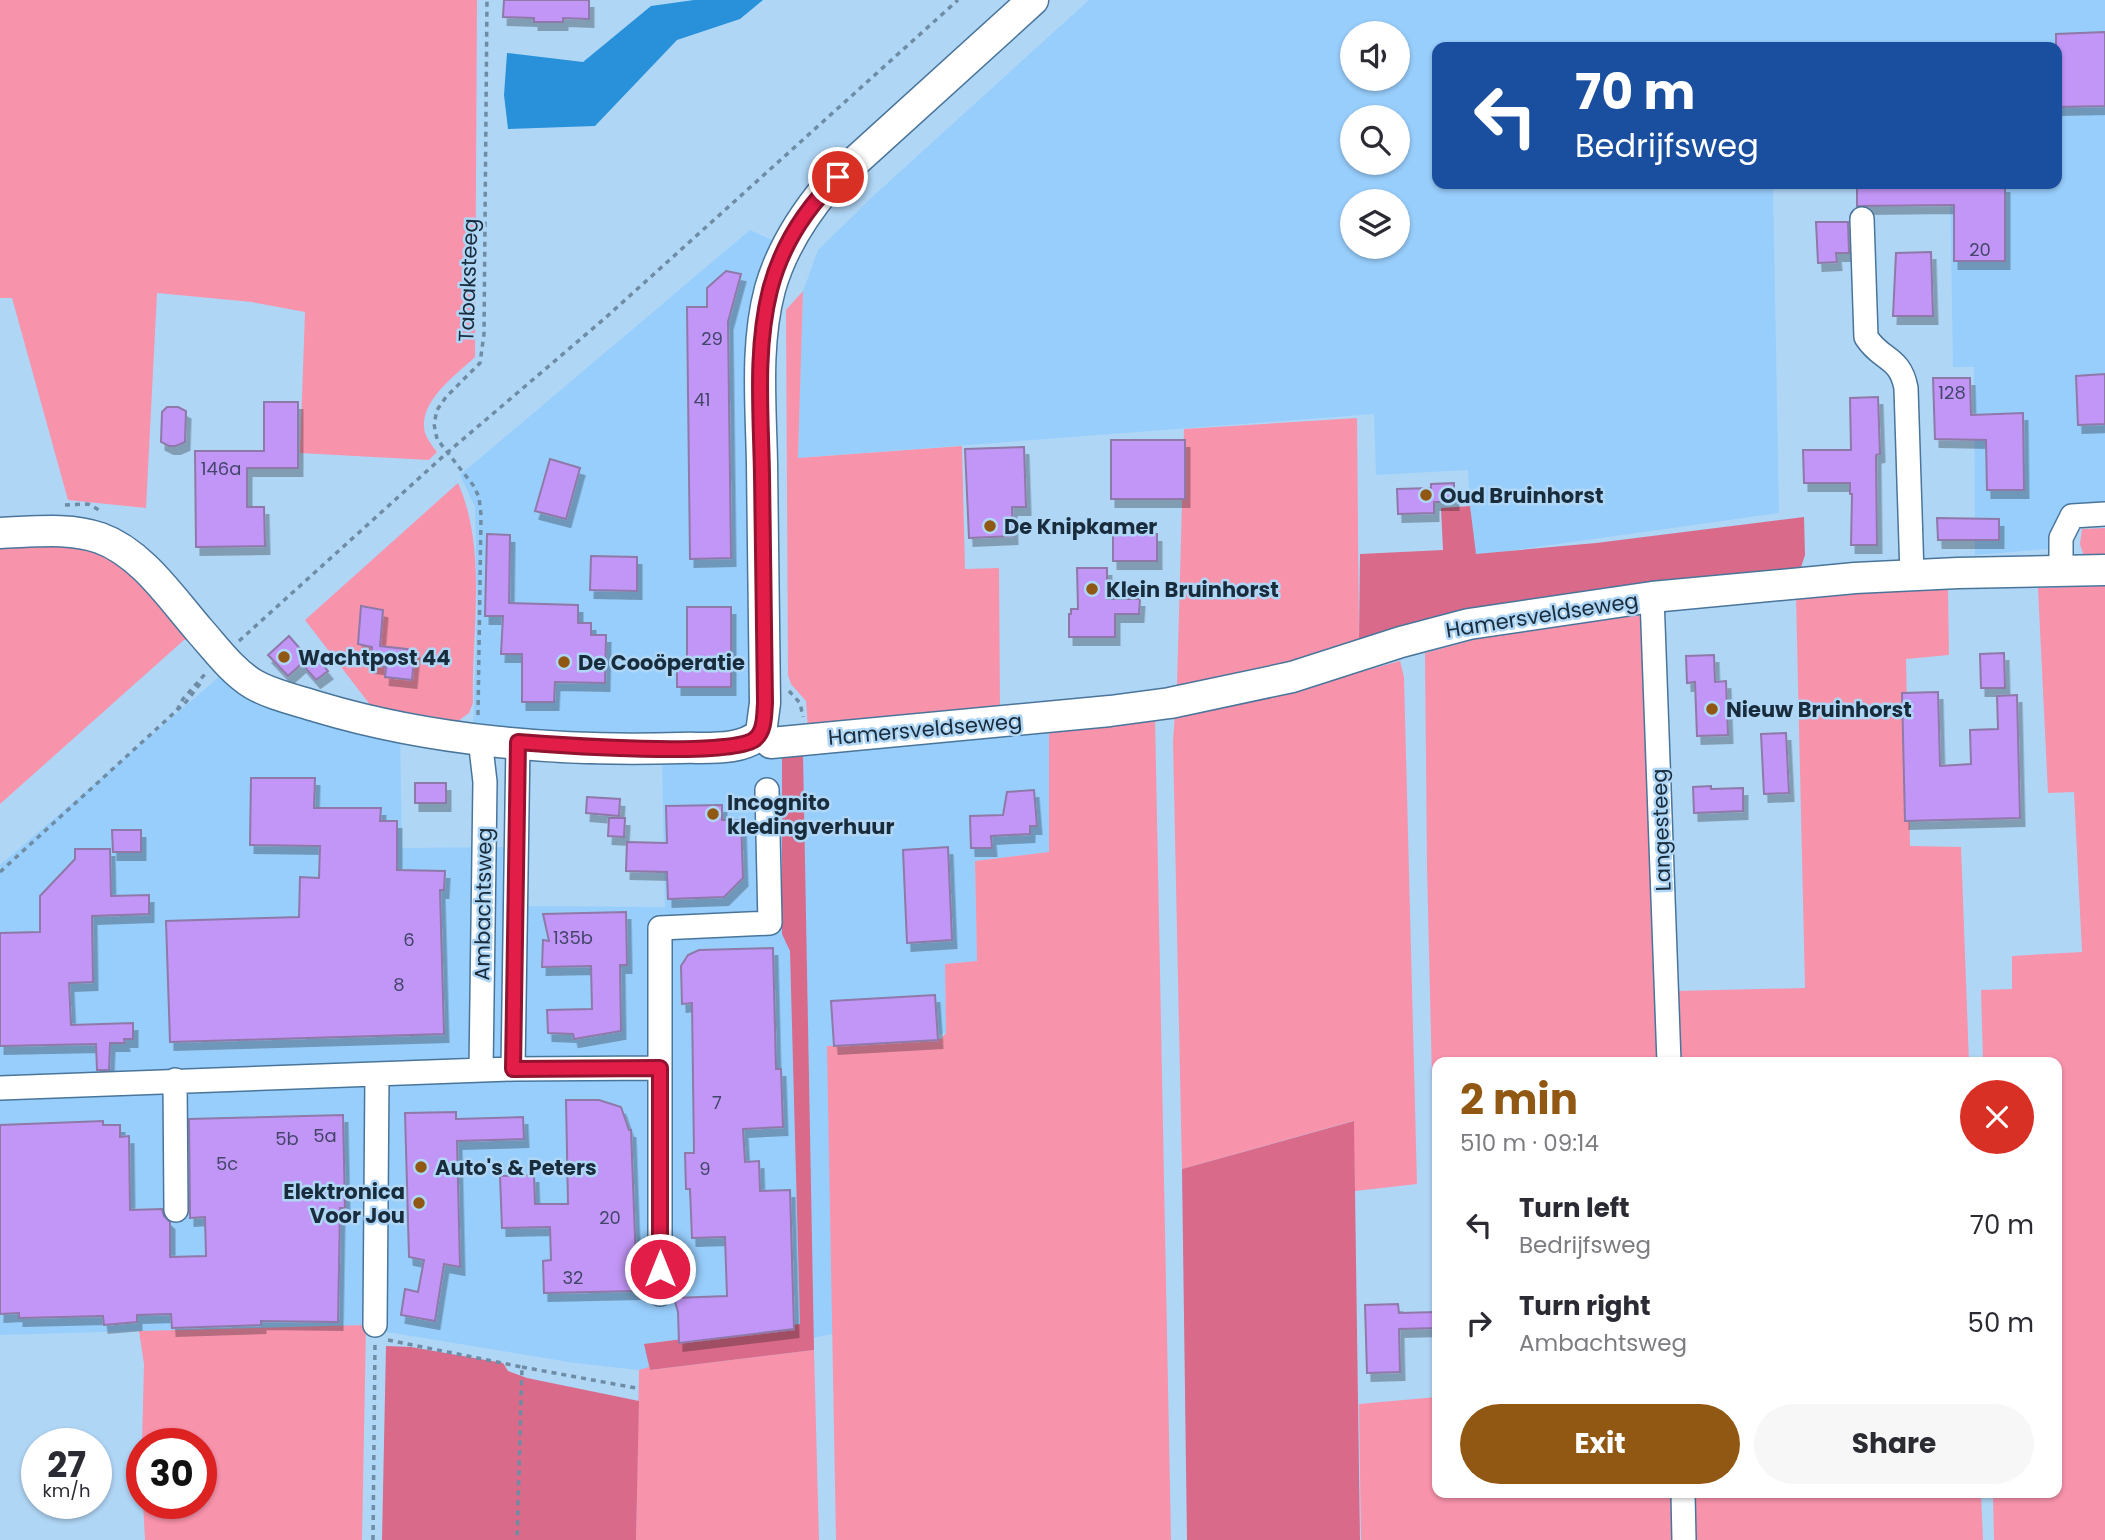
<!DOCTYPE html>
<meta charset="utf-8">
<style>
:root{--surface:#fff;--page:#f7f7f7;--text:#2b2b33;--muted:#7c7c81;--accent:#915814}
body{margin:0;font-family:Poppins,sans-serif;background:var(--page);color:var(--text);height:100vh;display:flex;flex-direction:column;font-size:26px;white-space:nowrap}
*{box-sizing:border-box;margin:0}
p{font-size:23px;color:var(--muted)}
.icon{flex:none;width:38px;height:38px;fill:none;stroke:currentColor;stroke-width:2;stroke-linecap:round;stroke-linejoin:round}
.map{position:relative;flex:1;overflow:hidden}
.drawer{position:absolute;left:1432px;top:1057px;width:630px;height:441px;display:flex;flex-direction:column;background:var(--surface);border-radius:14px;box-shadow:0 2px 5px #0004}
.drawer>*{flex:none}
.hud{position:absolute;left:1432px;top:42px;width:630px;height:147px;border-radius:14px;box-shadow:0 2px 5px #0004;background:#1a4fa0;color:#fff;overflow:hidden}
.controls{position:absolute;left:1340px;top:21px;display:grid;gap:14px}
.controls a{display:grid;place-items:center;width:70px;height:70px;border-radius:50%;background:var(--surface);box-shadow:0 2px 5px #0004;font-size:35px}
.speed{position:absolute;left:21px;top:1428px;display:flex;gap:14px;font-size:35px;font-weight:700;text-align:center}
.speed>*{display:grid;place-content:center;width:91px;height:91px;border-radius:50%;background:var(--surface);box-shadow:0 2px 5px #0004;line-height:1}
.speed small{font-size:18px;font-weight:400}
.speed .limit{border:10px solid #d22;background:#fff;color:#111}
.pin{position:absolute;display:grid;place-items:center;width:60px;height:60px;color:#fff;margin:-30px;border:4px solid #fff;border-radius:50%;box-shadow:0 2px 7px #0007}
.me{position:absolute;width:77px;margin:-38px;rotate:0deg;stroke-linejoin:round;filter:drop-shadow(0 0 5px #0008)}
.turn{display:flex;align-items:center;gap:24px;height:147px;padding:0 28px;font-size:32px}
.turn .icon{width:91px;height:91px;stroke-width:2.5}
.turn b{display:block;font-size:49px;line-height:60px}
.round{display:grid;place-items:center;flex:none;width:74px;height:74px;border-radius:37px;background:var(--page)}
.headline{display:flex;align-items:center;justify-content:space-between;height:119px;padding:0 28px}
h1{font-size:42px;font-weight:700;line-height:52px;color:var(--accent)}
.primary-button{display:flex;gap:14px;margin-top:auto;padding:14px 28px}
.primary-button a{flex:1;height:80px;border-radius:42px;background:var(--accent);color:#fff;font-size:28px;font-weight:700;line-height:80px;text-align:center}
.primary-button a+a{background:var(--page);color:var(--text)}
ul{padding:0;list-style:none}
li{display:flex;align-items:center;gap:21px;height:98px;padding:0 28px}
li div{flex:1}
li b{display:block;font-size:26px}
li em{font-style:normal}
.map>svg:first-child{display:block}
.built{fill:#98cefc;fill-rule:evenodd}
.green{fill:#f893ac}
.forest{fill:#d96a89}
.water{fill:#2891d9}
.building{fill:#c296f6;stroke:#8e79a9;stroke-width:2;filter:url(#shadow)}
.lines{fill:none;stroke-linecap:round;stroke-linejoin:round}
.minor-casing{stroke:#49759a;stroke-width:26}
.tertiary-casing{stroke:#49759a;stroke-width:33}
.path{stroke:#6f8ca5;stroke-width:3.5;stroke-dasharray:5 5;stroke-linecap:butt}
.minor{stroke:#fff;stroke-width:23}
.tertiary{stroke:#fff;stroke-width:30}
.route-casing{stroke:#92132f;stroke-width:18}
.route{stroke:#e11d48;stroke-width:12}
.poi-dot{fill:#915814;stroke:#b0d6f6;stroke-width:2.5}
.labels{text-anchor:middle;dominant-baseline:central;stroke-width:5;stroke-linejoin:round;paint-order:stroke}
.number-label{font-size:18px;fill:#43466a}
.street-label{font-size:21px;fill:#192c3c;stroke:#b0d6f6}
.poi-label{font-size:21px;font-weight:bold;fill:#192c3c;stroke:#b0d6f6;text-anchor:start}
</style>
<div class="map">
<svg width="2105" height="1540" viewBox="0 0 2105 1540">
<defs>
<filter id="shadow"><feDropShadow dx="4.5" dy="8" stdDeviation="0" flood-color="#0004"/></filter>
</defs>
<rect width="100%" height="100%" fill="#b0d6f6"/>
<path class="built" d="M1089 0H2105V503H2076L2048 549 1975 555 1974 367H1953L1950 184H2056V47H1437V184H1773L1779 513 1473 556 1468 470 1376 475 1374 414 798 458 803 291 818 250 870 199ZM1353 33H1398V79H1353ZM1353 117H1398V163H1353ZM1353 201H1398V247H1353Z
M750 230 776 242 752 755 1049 730V852L975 861 977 961 945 964 946 1033 834 1046 833 1334 639 1370 575 1363 369 1329 139 1331 0 1335V865L226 671 400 734 402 848 525 847V906L665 907 662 756 473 732 477 608 475 507 460 475Z"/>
<path class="green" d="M0 0H477L475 357C456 375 417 402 425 433 427 439 433 447 437 452L429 460 300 453 305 312 252 302 157 293 146 508 68 500 12 298H0Z
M803 291 798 458 962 446 965 569 999 568 1000 711 808 730 806 701 791 684 788 675 786 310Z
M1357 418 1359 641 1254 673 1177 686 1184 429Z
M458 483C488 551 471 631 473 703L469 713 458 721 371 706 305 620Z
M2105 528V559L2085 560 2080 544 2082 529Z
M48 539 93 550 137 575 197 640H184L0 804V540Z
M2105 586V1540H1994L1993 1493H2056V1062H1983L1981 990 2012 989V956L2082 952 2074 792 2048 793 2038 588Z
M1923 588 1948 589 1949 655 1906 659 1910 846 1961 847 1969 1062H1679L1676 991 1805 988 1796 596Z
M1636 613 1645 622 1660 1062H1437V1291L1427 867 1425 653 1506 631Z
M1400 661 1404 677 1417 1184 1355 1191 1353 1121 1182 1169 1173 741 1175 713 1313 685Z
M1155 716 1171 1540H836L827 1046 941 1039 946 1033 945 964 977 961 975 861 1049 852V730Z
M366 1325 362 1540H145L143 1503H201V1444H142L144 1364 139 1331Z
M814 1350 819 1540H636L639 1370 649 1367 650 1370Z
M1437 1397V1493H1672L1674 1540H1361L1359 1404Z
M1691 1493H1981L1983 1540H1693Z"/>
<path class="forest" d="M1470 506 1476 554 1596 543 1804 517 1805 555 1799 573 1676 582 1470 608 1359 641 1360 554 1443 550 1441 508Z
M803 753 814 1350 650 1370 644 1344 800 1324 790 951 782 934V754Z
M1354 1121 1360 1540H1187L1182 1169Z
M386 1346 411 1347 503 1363 508 1371 527 1378 639 1401 636 1540H382Z"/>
<path class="water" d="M694 0H763L740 19 677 40 595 126 508 129 504 95 507 53 583 62 651 6Z"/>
<path class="building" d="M504 0H589V19L563 18V22H534V18L503 17Z
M2105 32V106L2056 107V34Z
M2005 185V261H1954V205L1857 206V187Z
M1816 222H1848L1849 253H1836L1837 262 1818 263Z
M1931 252 1933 316H1893L1896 253Z
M726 271 741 274 728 322 731 558 690 559 687 307H707V288Z
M2105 374V424L2078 425 2076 376Z
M1933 378H1970L1971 415 2023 413 2024 490H1987L1986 440 1935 439Z
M1878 397 1880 454 1876 455 1877 545H1851L1852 494H1850V483H1804L1803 450H1851L1850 398Z
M264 402H298V468H247V507H264L265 546 196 547 195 451H264Z
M167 407H178L186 411 185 442 176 446H169L161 442 162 412Z
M1111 440H1185V499H1111Z
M1024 447 1026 507H1012L1013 536 969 538 965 449Z
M550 459 580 468 566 519 535 511Z
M1454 483V502H1434V513L1398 514 1397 489 1431 488V484Z
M1937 518 1999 519V540H1938Z
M1113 533 1157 534V561H1113Z
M487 534 510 535 509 603 578 605V623H591V635H606L605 683 555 682 554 702H522V654H501L503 616H485Z
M591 556 637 557V591L590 590Z
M1077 568H1107V599H1140L1139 614H1115V637H1069V614H1071V609H1078Z
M361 606 383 610 380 646 415 650 412 680 385 677 386 667 370 665 372 647 358 644Z
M687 607H731V687H677V660H687Z
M289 636 308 658 288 676 268 655Z
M2004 653 2005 688H1981L1980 654Z
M315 655 328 671 316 680 303 665Z
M1714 655 1715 682 1726 681 1728 735 1697 736 1695 682 1687 683 1686 656Z
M1938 692 1940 766 1971 764 1970 730 1998 729 1997 696 2017 695 2020 818 1905 821 1902 693Z
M1786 733 1789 793 1764 794 1761 734Z
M251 778H315L314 808H381L380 821H397V870L445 871 444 890H440L444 1034 170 1042 166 921 299 917 300 877 319 878 320 846 250 845Z
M415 783H446V803H415Z
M1711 786V789L1743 788V811L1694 813 1693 787Z
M1034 790 1037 826H1030V834L991 836 992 848H971L970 816 1003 815 1007 792Z
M587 797 620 799 619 816 586 813Z
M722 805V820H741L743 878 724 897 668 899 667 872 626 871 627 842 667 843 666 806Z
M609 818H625L624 837 608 836Z
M112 830H141V852H113Z
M948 847 952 940 907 943 903 850Z
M75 849H110L111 896 149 895V914L92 916 93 982 69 983 71 1025 133 1023V1039H124L125 1043H110L109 1070H97L96 1044 0 1046V933L40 932V896L75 859Z
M626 912 627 965H620L621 1031 574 1039 573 1034 548 1033 547 1010 592 1009 591 966 542 967 543 940 549 941 543 914Z
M773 948 776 1069H781L783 1127 743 1129 745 1162 759 1161 760 1191 790 1190 794 1329 679 1343 678 1312 674 1298 727 1296 725 1237 692 1238 690 1189H686L685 1153H694L692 1003 682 1004 681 966 688 955 699 950Z
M935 995 938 1040 834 1046 831 1001Z
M566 1100H599L621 1107 629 1130H631L637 1291 544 1293 543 1261 551 1260 550 1227 502 1228 500 1176 534 1175 535 1204H568Z
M456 1112V1119L523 1117 524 1139 457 1141 460 1267 444 1264 435 1321 401 1315 405 1289 418 1292 424 1260 409 1257 405 1113Z
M343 1115 345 1208H340L338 1322 261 1321V1325L172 1328 171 1314 137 1315V1322L104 1325 103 1316 19 1318V1313L0 1314V1125L103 1121V1125H120V1137L129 1136 130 1210 162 1209 164 1216 170 1222V1257L206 1256 205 1217 190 1218 189 1119Z
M1398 1304 1399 1313 1437 1312V1328L1399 1329 1400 1372 1367 1373 1365 1305Z"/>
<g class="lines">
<defs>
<path id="minor" d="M1862 219 1866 337C1881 361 1900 356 1906 388L1912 575
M2061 572V538L2072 516 2105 514
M1652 597 1669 1062
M480 739 485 782 481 1070
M660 1068V1294
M513 1069 518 742
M175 1080 176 1210
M0 1088 513 1069 660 1068V928L770 923 767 790
M375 1325 377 1074
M1683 1493 1684 1540"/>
<path id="tertiary" d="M0 533C33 532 69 527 100 538 142 553 172 599 200 631 216 649 232 671 253 684 272 695 296 700 318 707 431 741 561 752 680 748 706 747 742 752 761 733
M761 733 771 743 1110 711 1170 703 1292 677 1401 642 1469 624 1652 597 1855 578 1958 573 2105 570
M761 733 765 703C764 623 763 544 762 464 761 406 755 345 770 289 781 250 802 217 827 187L1033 0"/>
</defs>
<use href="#minor" class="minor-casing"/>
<use href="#tertiary" class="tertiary-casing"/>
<path class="path" d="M65 505 88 504 101 511
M239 641 448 452 604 319 958 0
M789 691 800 703 803 717
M177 710 183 699 206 673
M478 715 481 515 479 497 473 485 437 439 434 424 437 410 446 397 480 363 484 334 487 0
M0 872 186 702 203 680
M388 1340 522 1367 517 1540
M522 1367 636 1388
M373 1540 375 1344"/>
<use href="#minor" class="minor"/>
<use href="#tertiary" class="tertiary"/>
</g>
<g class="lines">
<defs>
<path id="route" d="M660 1269V1068L513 1069 518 742C556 745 732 758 755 739 765 731 764 715 765 703 764 627 763 551 762 475 761 414 755 350 770 290 781 247 806 208 838 177"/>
</defs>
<use href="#route" class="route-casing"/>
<use href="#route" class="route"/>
</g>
<g class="poi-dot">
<circle cx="1426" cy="495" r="7"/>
<circle cx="990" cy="526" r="7"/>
<circle cx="1092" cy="589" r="7"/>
<circle cx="284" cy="657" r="7"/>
<circle cx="564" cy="662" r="7"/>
<circle cx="1712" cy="709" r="7"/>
<circle cx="713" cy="814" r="7"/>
<circle cx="421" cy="1167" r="7"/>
<circle cx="419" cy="1203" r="7"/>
</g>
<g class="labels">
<g class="number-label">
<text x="1980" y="249">20</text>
<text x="712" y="338">29</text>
<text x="1952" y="392">128</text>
<text x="702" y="399">41</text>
<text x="221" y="468">146a</text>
<text x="573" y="937">135b</text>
<text x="409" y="939">6</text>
<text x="399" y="984">8</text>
<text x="717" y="1102">7</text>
<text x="325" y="1135">5a</text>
<text x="287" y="1138">5b</text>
<text x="227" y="1163">5c</text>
<text x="705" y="1168">9</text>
<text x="610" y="1217">20</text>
<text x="573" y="1277">32</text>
</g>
<g class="street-label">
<text transform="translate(468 280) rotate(-88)">Tabaksteeg</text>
<text transform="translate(1542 615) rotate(-9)">Hamersveldseweg</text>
<text transform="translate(925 729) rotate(-5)">Hamersveldseweg</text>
<text transform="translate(1661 830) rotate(-92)">Langesteeg</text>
<text transform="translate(483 904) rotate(-89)">Ambachtsweg</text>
</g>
<g class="poi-label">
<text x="1440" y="495">Oud Bruinhorst</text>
<text x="1004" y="526">De Knipkamer</text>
<text x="1106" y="589">Klein Bruinhorst</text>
<text x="298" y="657">Wachtpost 44</text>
<text x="578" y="662">De Cooöperatie</text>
<text x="1726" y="709">Nieuw Bruinhorst</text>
<text x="727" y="802">Incognito<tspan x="727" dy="24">kledingverhuur</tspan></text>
<text x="435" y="1167">Auto's &amp; Peters</text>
<text x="405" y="1191" text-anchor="end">Elektronica<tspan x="405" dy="24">Voor Jou</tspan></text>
</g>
</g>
</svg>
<div class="controls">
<a><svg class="icon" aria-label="sound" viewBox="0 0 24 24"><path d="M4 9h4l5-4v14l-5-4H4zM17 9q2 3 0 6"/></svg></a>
<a><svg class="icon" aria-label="search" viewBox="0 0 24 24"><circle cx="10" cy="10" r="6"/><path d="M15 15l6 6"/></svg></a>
<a><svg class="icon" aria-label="layers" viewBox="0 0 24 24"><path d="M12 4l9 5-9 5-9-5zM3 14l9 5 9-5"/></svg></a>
</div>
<div class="speed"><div>27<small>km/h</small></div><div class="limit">30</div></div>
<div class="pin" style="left:838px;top:177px;background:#d93025"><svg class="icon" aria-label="arrive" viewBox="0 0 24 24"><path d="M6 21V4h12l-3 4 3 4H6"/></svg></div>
<svg class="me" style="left:660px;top:1269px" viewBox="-20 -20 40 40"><circle r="17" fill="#e11d48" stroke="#fff" stroke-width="3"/><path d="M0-11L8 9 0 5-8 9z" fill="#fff"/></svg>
<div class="hud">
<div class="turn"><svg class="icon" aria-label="left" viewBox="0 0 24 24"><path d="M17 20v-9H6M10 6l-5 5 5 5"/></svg><div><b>70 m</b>Bedrijfsweg</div></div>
</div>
<section class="drawer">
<div class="headline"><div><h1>2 min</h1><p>510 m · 09:14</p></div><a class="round" style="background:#d93025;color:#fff"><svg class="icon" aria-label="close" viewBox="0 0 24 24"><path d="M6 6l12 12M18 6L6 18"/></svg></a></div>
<ul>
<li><svg class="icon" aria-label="left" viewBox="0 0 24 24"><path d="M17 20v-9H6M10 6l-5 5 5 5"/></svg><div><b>Turn left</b><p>Bedrijfsweg</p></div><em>70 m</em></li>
<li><svg class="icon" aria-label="right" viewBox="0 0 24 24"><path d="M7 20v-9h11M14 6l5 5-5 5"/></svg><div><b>Turn right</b><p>Ambachtsweg</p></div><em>50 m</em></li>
</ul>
<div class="primary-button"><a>Exit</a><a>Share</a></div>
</section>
</div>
